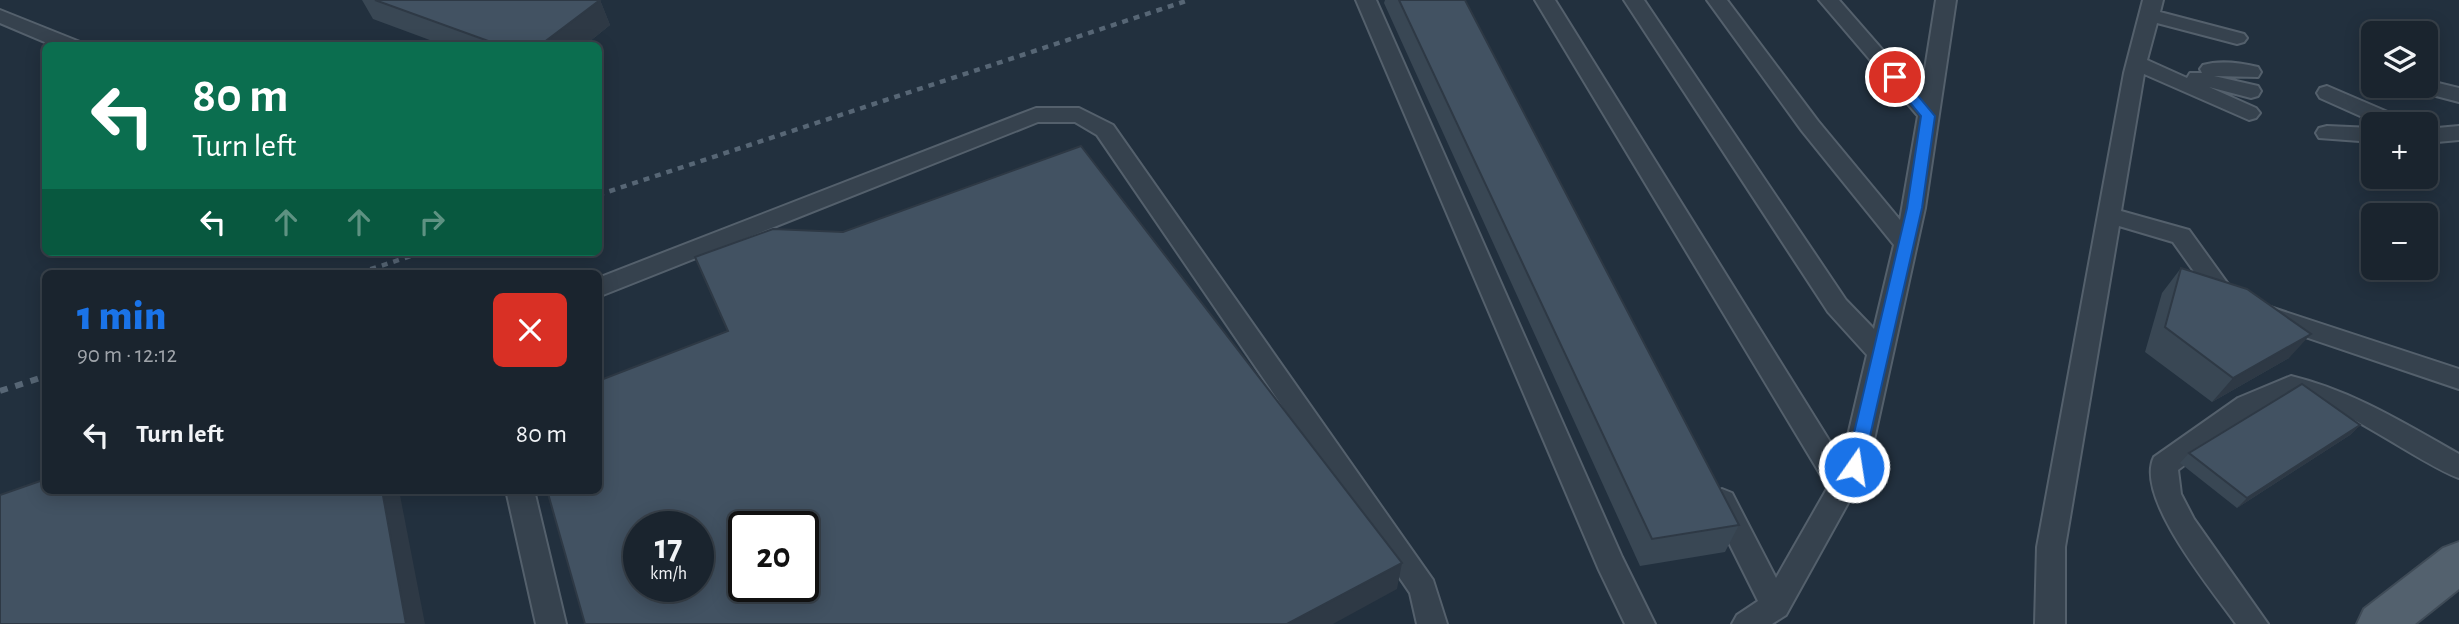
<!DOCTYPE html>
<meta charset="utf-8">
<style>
:root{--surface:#1a242e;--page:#27303a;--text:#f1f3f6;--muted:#9fa4aa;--line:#38414a;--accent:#1a73e8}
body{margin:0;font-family:"Alegreya Sans",sans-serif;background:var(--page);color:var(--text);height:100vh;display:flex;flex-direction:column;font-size:26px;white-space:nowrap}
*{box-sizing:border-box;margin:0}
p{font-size:23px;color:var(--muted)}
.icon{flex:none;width:38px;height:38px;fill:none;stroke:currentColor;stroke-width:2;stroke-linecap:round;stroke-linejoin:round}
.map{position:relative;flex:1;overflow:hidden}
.side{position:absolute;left:42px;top:270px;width:560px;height:224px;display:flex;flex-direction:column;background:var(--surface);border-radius:10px;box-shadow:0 4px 18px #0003,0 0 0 2px var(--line)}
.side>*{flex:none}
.top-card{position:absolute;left:42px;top:42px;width:560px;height:214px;border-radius:10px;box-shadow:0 4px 18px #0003,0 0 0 2px var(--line);background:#0b6e4f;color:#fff;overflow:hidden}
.buttons{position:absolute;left:2361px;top:21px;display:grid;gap:14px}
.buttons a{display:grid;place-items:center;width:77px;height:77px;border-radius:10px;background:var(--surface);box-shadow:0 4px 18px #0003,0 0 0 2px var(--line);font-size:35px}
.speed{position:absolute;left:623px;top:511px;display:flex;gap:14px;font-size:35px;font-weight:700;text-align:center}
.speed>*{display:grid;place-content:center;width:91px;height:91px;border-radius:50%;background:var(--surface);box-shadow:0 4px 18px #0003,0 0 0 2px var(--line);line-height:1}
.speed small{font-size:18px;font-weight:400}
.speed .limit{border:4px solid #111;border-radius:10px;background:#fff;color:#111}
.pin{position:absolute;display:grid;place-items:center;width:60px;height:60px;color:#fff;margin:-30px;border:4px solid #fff;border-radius:50%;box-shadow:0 2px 7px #0007}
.me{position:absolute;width:77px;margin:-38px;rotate:13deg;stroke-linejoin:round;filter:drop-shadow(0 0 5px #0008)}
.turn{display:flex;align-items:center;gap:24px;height:147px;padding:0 35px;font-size:32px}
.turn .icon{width:91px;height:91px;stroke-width:2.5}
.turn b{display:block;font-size:49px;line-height:60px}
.lanes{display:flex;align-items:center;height:66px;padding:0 35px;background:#0003;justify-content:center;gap:35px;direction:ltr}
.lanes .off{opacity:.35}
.round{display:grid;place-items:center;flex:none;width:74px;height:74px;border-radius:10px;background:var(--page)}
.headline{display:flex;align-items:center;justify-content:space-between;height:119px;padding:0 35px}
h1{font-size:42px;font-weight:800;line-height:52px;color:var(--accent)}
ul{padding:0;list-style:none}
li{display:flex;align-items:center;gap:21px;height:91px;padding:0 35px}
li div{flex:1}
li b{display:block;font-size:26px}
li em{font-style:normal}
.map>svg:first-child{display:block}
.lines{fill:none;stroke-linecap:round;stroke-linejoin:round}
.lane-casing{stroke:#54606c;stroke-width:4}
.primary-casing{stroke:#3f4b57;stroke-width:4}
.lane{fill:#36424e;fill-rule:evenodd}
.primary{fill:#53616e;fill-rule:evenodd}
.rail-far1{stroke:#576675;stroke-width:4.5;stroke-dasharray:6 6;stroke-linecap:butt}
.rail{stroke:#576675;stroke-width:6;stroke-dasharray:8 8;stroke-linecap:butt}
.wall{fill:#394754}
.shaded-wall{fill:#2e3945}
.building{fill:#425262;stroke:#2e3945;stroke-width:2;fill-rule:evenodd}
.route{fill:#1a73e8;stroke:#114b97;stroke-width:2}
</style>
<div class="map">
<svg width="2459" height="624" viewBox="0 0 2459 624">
<rect width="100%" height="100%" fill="#22303e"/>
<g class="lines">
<defs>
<path id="lane" d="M1356 0H1376L1622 557 1655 624H1625L1599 570Z
M1535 0H1555L1842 461 1867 355 1828 312 1624 0H1644L1846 300 1874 329 1894 245 1802 131 1707 0H1727L1818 121 1900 220 1918 116 1819 0H1839L1921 94 1936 0H1956L1925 208 1868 467 1786 615 1772 624H1732L1737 615 1758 601 1708 501 1712 493 1722 489 1732 493 1776 578 1828 487Z
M2143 0H2163L2160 12 2244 34 2247 38 2244 42 2237 44 2157 23 2147 60 2187 78 2190 73H2202L2200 69 2203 65C2219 60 2242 63 2258 67L2261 72 2258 77 2214 76 2258 86 2261 91 2258 96 2251 98 2209 87 2256 108 2260 113 2256 118 2249 120 2144 74 2121 211 2189 230 2241 302 2238 308 2229 311 2220 308 2173 242 2119 226 2065 547V624H2035L2037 547 2124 73Z
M0 10 80 42 83 46H54L0 23Z
M2426 80 2459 88V102L2417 91 2414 86H2426Z
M2327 86 2404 119 2407 124H2378L2320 98 2317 93 2320 88Z
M1036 108H1079L1113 125 1433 580 1447 624H1417L1410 593 1097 135 1075 122H1038L598 297V278Z
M2327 126 2373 128V142L2319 138 2316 133 2319 128Z
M2459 126V140L2426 143V129Z
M2270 307 2459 369V389L2261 322 2258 316 2261 310Z
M2291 376C2353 391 2404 423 2459 454V478C2422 466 2322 390 2291 397 2253 405 2209 447 2178 470L2181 494 2194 519 2268 624H2236C2212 590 2134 497 2154 457L2238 398Z
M506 490H534L566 624H536Z"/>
<path id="primary" d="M2459 542V589L2415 624H2357L2364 609 2443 548Z"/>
</defs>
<use href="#lane" class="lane-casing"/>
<use href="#primary" class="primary-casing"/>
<use href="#lane" class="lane"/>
<use href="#primary" class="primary"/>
<path class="rail-far1" d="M598 195 1189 0
M359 273 423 252"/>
<path class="rail" d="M0 391 46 376"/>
</g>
<path class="wall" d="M362 0H600L610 25 584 46H446L373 19Z
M1385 0H1465L1739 525 1725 552 1640 566 1384 3Z
M2181 268 2289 358 2212 402 2145 352 2162 293Z
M2360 425 2350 435 2237 508 2180 463 2189 453Z"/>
<path class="shaded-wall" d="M600 0 610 25 584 46H539Z
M2311 334 2289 358 2212 402 2233 378Z
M2360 425 2350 435 2237 508 2247 498Z
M382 490H399L425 624H406Z
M1402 563 1397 589 1333 624H1287Z"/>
<path class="building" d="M375 0H600L539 46H502Z
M1399 0H1465L1739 525 1652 539Z
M1081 146 1402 563 1287 624H585L547 490H598V381L728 331 695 257 773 229 843 232ZM639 527H698V586H639ZM744 527H803V586H744Z
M2181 268 2247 289 2311 334 2233 378 2165 327Z
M2302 384 2360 425 2247 498 2189 453Z
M46 479V490H382L406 624H0V495Z"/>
<path class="route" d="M1895 73 1900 74 1935 116 1922 208 1863 467 1861 472 1854 474 1848 472 1846 467 1907 208 1921 116 1889 77Z"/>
</svg>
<div class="buttons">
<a><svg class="icon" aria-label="layers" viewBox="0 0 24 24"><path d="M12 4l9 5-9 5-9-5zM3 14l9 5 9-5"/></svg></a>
<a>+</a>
<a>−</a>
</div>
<div class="speed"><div>17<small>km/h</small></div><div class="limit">20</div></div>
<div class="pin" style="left:1895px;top:77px;background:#d93025"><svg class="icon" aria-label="arrive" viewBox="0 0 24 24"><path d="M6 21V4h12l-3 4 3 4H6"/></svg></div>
<svg class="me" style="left:1854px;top:467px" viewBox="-20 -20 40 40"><circle r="17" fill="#1a73e8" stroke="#fff" stroke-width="3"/><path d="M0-11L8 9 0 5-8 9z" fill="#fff"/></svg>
<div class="top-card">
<div class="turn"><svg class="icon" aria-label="left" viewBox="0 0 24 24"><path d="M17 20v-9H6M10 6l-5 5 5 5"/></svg><div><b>80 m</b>Turn left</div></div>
<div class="lanes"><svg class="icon" aria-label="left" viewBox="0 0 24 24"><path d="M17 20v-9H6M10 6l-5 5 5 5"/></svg><svg class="icon off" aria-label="ahead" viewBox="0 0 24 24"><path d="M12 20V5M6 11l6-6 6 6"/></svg><svg class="icon off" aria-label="ahead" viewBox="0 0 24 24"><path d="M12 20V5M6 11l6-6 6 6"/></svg><svg class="icon off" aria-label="right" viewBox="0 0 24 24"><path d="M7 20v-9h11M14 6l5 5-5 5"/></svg></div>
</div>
<section class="side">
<div class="headline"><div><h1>1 min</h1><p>90 m · 12:12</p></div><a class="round" style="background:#d93025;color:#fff"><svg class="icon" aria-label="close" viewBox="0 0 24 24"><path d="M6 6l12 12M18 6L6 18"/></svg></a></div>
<ul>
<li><svg class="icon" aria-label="left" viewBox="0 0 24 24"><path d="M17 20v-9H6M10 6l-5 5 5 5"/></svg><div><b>Turn left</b></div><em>80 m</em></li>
</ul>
</section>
</div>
